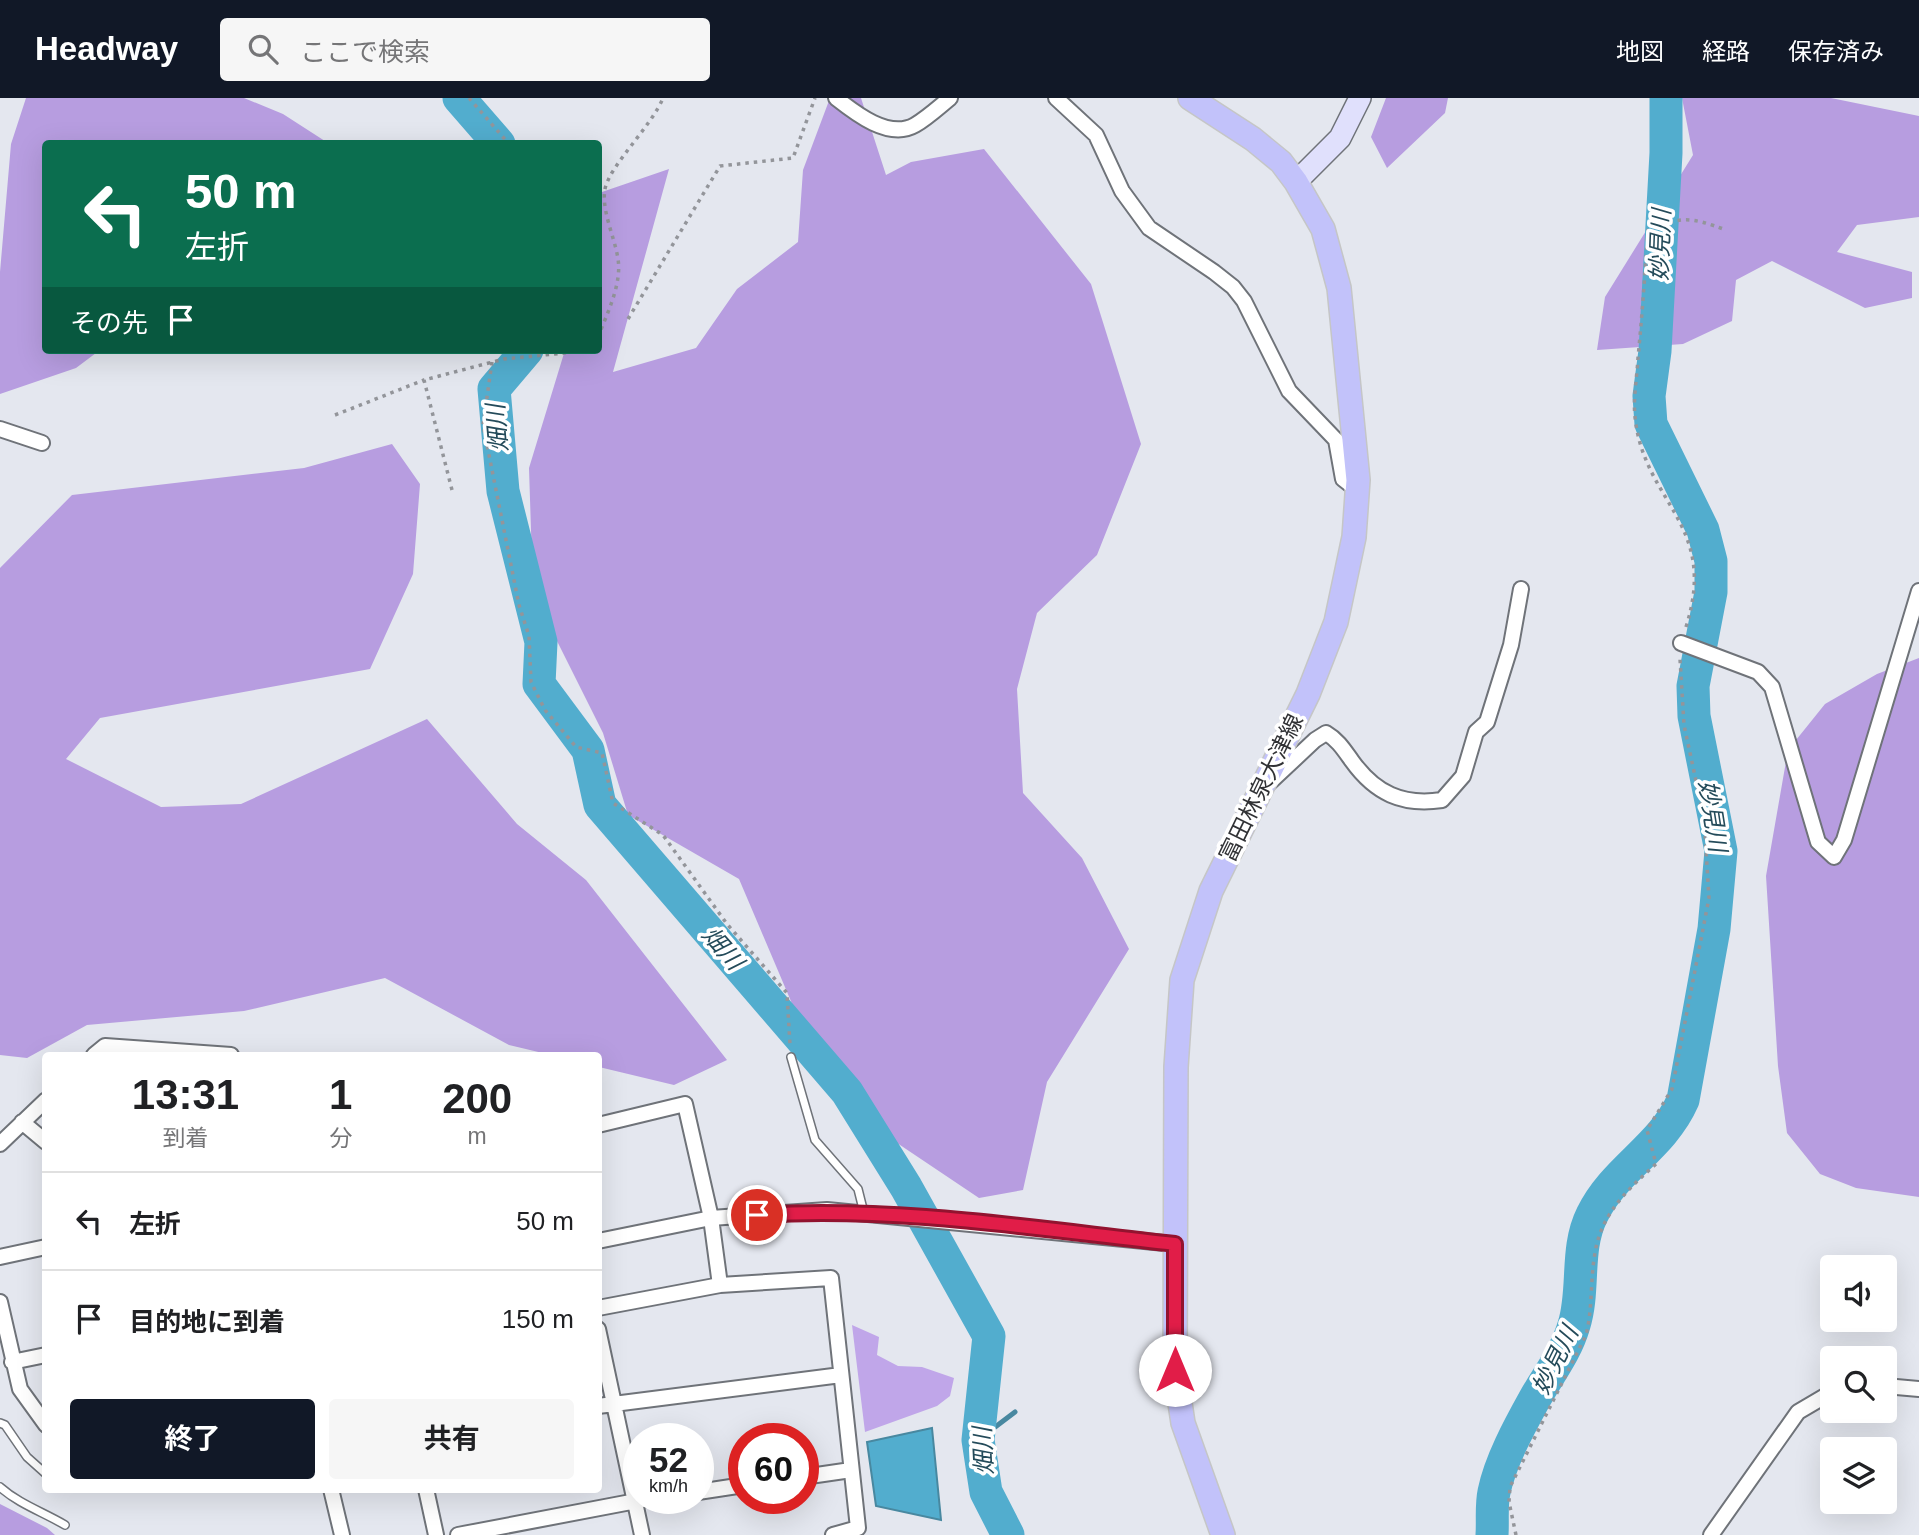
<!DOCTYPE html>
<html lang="ja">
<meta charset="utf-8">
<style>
:root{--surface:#fff;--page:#f6f6f6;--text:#202124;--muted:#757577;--line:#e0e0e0;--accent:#111827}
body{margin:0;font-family:Arial,"Noto Sans JP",sans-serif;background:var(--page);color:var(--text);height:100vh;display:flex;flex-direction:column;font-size:26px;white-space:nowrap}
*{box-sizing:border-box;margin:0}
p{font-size:23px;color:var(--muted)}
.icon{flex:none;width:38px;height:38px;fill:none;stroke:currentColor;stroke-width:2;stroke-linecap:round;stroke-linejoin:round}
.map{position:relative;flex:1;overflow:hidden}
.sheet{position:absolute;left:42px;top:954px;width:560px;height:441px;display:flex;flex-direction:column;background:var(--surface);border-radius:7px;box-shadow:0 7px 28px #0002}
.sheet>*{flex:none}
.banner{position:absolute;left:42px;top:42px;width:560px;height:214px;border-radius:7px;box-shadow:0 7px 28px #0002;background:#0b6e4f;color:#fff;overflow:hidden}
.tools{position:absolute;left:1820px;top:1157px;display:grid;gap:14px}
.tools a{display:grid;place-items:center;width:77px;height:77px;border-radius:7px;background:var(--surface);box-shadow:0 7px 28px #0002;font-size:35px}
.speed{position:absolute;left:623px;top:1325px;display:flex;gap:14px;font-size:35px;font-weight:700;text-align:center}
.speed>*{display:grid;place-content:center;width:91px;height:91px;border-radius:50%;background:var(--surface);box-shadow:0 7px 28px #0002;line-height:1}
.speed small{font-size:18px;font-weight:400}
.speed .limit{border:10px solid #d22;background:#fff;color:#111}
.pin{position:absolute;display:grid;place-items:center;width:60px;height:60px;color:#fff;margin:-30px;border:4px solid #fff;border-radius:50%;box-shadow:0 2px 7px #0007}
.me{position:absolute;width:77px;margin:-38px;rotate:0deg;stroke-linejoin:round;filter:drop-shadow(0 0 5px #0008)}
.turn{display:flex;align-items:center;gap:24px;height:147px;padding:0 28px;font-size:32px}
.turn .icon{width:91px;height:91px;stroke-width:2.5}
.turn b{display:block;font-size:49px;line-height:60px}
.then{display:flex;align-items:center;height:66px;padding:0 28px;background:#0003;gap:14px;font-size:26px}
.eta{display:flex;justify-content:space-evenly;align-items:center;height:119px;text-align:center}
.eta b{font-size:42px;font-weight:700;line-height:49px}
.primary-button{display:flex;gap:14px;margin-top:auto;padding:14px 28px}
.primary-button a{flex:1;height:80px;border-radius:7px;background:var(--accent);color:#fff;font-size:28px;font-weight:700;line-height:80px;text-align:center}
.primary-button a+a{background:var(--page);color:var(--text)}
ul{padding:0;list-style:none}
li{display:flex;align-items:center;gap:21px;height:98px;padding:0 28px;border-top:2px solid var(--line)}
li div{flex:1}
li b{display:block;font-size:26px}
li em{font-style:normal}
header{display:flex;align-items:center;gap:42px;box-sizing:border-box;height:98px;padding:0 35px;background:var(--accent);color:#fff}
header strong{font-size:33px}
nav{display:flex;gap:38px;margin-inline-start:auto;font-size:24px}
.search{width:490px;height:63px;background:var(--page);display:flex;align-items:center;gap:18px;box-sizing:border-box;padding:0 24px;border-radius:7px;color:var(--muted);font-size:26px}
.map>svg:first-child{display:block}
.green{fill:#c0a6e9}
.forest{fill:#b79de0}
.water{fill:#52adce;stroke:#4888a0;stroke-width:2}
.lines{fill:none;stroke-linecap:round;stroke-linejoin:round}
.stream{stroke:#4888a0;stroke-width:5}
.river{stroke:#52adce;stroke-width:33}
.lane-casing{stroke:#6f7379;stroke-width:10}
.street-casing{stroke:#6f7379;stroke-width:18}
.secondary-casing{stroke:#6f7379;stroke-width:24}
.primary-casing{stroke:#c5c6c6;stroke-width:26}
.path{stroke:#93959a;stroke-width:3.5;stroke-dasharray:3.5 5;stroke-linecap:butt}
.lane{stroke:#fff;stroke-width:7}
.street{stroke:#fff;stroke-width:14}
.secondary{stroke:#e0e0fc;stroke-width:21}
.primary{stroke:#c2c2fa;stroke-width:23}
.route-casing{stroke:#92132f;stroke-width:18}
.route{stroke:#e11d48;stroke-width:12}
.labels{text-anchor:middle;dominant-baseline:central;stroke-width:7;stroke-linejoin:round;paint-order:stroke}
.street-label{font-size:23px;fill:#313235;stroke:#fff}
.water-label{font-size:24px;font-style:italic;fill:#244b5a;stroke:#fff}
</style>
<header>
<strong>Headway</strong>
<div class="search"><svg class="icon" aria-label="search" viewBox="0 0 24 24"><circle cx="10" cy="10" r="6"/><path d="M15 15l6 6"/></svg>ここで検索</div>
<nav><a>地図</a><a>経路</a><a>保存済み</a></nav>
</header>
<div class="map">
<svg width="1919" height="1437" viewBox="0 0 1919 1437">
<rect width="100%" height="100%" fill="#e4e7ef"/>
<path class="green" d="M852 1227 879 1239 877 1257 898 1268 922 1269 954 1280 950 1298 937 1308 865 1334Z"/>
<path class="forest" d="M26 0H244L283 16 328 45 46 46V252H100L76 270 0 296V174L11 46Z
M830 0H861L886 77 911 64 984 51 1091 186 1141 346 1097 457 1037 515 1017 591 1023 695 1082 760 1129 851 1047 984 1023 1092 979 1100 833 1002 739 781 628 717 603 635 533 495 529 370 565 252H598L599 95 669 71 613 274 696 250 737 191 798 144 803 72Z
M1386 0H1448L1445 15 1387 70 1371 39Z
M1682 0H1831L1919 18V119L1857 127 1837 154 1912 174V200L1865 210 1772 163 1736 182 1732 223 1683 246 1597 252 1605 199 1693 57Z
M392 346 420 386 413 476 370 571 100 620 66 661 161 709 241 706 427 621 517 726 586 782 727 962 674 987 599 969 598 957H551L509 947 385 880 244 913 87 927 27 960 0 957V470L72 397 304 370Z
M1919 560V1099L1856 1090 1820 1076 1787 1035 1778 968 1766 778 1788 652 1825 606 1877 576Z
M0 1406 47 1430 55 1437H0Z"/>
<path class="water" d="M932 1330 941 1422 876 1408 867 1344Z"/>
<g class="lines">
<path class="stream" d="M978 1342 1015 1314"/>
<path class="river" d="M459 0 499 46
M527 252 494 291 503 393 541 544 539 586 588 652 600 707 847 994 906 1089 989 1238 978 1342 986 1394 1008 1437
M1492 1437C1493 1423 1491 1408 1494 1394 1500 1364 1519 1329 1534 1302 1548 1277 1566 1255 1574 1227 1585 1192 1575 1151 1592 1117 1614 1071 1662 1050 1683 1002L1714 831 1721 753 1694 618 1693 588 1711 494V463L1703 432 1651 326 1649 298 1655 253 1666 55V0"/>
<defs>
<path id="lane" d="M791 959 815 1042 858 1091 864 1115
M0 1325 5 1327 27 1359 46 1376
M0 1389C19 1406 43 1414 65 1427"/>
<path id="street" d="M836 0C855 15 889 42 915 27 927 20 939 9 950 0
M1056 0 1096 37 1122 93 1149 130 1214 174 1233 189 1244 203 1289 293 1336 342 1343 381 1357 392
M0 331 42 345
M1681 545 1758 574 1772 589 1818 744 1834 759 1844 742 1919 493
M1267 687 1315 642 1326 635C1338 642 1344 652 1352 663 1375 695 1402 708 1442 702L1463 678 1476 634 1487 624 1511 547 1521 491
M94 957 105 948 231 957
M22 1024 46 1044
M598 1027 685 1006 711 1120 720 1187
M0 1046 46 1002
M598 1143 711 1120 827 1112 1175 1146
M0 1159 46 1149
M0 1204 20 1291 46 1327
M598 1210 720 1187 831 1180 858 1430 833 1437
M598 1231 642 1437
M12 1264 46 1257
M1885 1288 1919 1291
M598 1308 841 1277
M803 1379 851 1372
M331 1391 342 1437
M426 1391 436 1437
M698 1394 744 1387
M458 1437 652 1400
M1711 1437 1798 1314 1832 1294"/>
<path id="secondary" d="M1296 84 1340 40 1360 0"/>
<path id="primary" d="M1190 0 1253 41 1281 64 1296 84 1323 131 1339 190 1358 382 1354 439 1336 524 1308 596 1211 793 1182 882 1176 969 1175 1272 1183 1325 1223 1437"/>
</defs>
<use href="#lane" class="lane-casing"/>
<use href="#street" class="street-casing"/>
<use href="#secondary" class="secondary-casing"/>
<use href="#primary" class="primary-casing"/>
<path class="path" d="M469 0 509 46
M628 221 720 68 793 60 815 0
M598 239C607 216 622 186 618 161 615 140 601 112 605 91 610 67 651 29 663 0
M492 264 483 327 519 507 529 538 531 584 545 612 576 649 602 655 613 705 663 737 727 826 787 895 790 947
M335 317 424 282
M452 392 424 282 504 261 594 252
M1686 529C1719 425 1644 406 1635 319 1633 300 1637 279 1638 260 1642 218 1645 175 1648 132 1682 118 1691 119 1726 132
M1516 1437 1509 1404 1510 1389 1586 1237C1593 1209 1590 1182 1595 1155 1601 1116 1628 1091 1656 1066L1647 1032 1672 991 1709 800 1704 720 1684 627 1680 561"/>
<use href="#lane" class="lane"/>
<use href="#street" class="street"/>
<use href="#secondary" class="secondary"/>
<use href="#primary" class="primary"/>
</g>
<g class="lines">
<defs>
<path id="route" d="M757 1117C897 1108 1037 1131 1175 1146V1272"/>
</defs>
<use href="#route" class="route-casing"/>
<use href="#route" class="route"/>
</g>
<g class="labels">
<g class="street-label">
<text transform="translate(1261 690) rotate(-64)">富田林泉大津線</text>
</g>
<g class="water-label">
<text transform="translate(1660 147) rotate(-88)">妙見川</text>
<text transform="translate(497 330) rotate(-95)">畑川</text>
<text transform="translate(1713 718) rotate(81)">妙見川</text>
<text transform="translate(723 850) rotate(49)">畑川</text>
<text transform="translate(1555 1262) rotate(-64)">妙見川</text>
<text transform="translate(983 1353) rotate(-93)">畑川</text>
</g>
</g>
</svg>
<div class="tools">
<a><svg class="icon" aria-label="sound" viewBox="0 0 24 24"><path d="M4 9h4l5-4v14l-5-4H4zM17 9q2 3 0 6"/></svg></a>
<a><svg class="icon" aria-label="search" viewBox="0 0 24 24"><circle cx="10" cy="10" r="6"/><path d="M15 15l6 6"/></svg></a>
<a><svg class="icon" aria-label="layers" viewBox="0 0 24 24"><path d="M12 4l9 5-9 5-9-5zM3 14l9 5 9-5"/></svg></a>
</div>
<div class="speed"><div>52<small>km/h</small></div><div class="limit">60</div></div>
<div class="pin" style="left:757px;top:1117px;background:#d93025"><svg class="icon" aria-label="arrive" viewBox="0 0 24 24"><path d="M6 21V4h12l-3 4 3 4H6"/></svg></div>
<svg class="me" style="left:1175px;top:1272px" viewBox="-20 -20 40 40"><circle r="19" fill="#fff"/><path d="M0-13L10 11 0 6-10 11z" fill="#e11d48"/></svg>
<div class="banner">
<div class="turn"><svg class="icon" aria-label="left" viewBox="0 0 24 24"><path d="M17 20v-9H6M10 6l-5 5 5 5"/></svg><div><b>50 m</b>左折</div></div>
<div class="then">その先<svg class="icon" aria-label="arrive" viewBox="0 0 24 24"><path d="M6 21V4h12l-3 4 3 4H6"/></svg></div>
</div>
<section class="sheet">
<div class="eta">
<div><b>13:31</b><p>到着</p></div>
<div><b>1</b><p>分</p></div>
<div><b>200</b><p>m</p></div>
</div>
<ul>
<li><svg class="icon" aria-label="left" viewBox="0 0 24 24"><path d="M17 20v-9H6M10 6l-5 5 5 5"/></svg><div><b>左折</b></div><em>50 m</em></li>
<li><svg class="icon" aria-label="arrive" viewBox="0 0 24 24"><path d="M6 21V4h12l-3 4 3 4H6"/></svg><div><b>目的地に到着</b></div><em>150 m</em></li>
</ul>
<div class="primary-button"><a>終了</a><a>共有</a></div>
</section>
</div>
